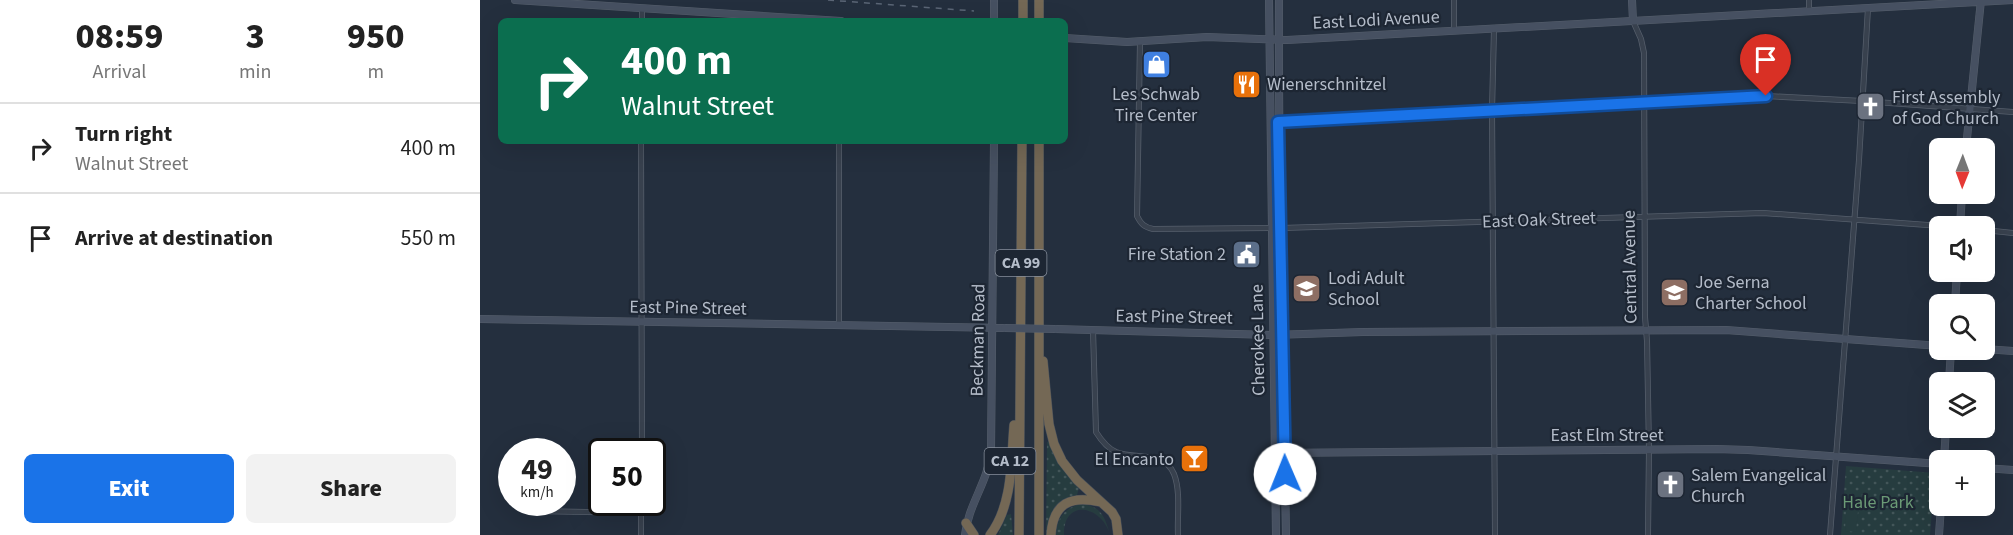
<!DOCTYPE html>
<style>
:root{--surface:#fff;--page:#f2f2f2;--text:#222;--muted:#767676;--line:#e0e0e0;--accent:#1a73e8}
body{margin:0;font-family:"Source Sans 3",sans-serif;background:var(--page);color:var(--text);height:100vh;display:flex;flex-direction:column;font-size:22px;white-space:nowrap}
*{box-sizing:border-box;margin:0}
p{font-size:20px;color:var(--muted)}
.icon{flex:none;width:33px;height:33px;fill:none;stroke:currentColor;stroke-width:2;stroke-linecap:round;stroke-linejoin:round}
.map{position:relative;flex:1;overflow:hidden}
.panel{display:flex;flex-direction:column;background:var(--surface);width:480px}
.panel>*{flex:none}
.guide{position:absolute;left:18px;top:18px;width:570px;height:126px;border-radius:9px;box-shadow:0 6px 24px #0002;background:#0b6e4f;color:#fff;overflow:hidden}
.needle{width:39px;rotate:181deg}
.controls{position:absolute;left:1449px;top:138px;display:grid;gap:12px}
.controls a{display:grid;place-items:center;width:66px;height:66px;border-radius:9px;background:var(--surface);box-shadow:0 6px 24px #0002;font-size:30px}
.speed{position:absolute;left:18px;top:438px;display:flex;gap:12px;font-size:30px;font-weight:700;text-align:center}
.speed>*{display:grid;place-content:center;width:78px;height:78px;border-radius:50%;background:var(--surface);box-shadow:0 6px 24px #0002;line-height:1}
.speed small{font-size:15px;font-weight:400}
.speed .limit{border:3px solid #111;border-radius:9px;background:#fff;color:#111}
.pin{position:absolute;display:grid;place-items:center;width:51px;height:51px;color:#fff;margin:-62px -26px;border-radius:50% 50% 50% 0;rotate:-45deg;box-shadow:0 0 6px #0007}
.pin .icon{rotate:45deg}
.me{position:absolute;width:66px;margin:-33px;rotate:359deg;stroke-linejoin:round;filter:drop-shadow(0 0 4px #0008)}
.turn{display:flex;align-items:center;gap:21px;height:126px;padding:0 24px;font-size:27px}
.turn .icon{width:78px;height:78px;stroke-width:2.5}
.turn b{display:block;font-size:42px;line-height:51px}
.eta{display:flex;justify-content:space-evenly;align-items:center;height:102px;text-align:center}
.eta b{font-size:36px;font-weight:800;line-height:42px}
.primary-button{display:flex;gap:12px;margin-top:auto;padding:12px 24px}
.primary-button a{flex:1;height:69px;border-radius:9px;background:var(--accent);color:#fff;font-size:24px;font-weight:800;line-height:69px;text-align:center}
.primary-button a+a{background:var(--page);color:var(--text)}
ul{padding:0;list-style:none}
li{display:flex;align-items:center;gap:18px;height:90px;padding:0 24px;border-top:2px solid var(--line)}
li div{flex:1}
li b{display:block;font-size:22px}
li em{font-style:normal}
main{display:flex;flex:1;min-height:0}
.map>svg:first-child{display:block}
.grass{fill:url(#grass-dots)}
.pitch{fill:#263c3f}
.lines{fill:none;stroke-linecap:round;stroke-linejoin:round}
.street-casing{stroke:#565f6c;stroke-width:6}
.secondary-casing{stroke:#565f6c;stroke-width:8}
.highway-casing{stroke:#434c59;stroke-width:10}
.street{stroke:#38414e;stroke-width:4.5}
.secondary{stroke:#465061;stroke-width:7}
.highway{stroke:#746855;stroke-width:9}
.rail{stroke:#5a6575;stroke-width:1.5;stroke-dasharray:6 6;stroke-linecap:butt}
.secondary-bridge-casing{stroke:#565f6c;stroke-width:8;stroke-linecap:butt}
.secondary-bridge{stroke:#465061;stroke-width:7}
.route-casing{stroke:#114b97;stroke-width:15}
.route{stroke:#1a73e8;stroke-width:10}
.labels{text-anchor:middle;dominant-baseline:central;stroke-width:4.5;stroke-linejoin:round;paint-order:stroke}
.shield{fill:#1d2633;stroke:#878f9c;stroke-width:1.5}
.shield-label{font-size:16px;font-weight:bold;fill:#b4bcc9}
.street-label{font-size:18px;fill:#b4bcc9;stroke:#1d2633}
.poi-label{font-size:18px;fill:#b4bcc9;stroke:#1d2633;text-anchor:start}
.park-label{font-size:18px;fill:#6b9a76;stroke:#1d2633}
</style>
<main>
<section class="panel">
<div class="eta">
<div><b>08:59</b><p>Arrival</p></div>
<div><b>3</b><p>min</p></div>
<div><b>950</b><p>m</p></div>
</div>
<ul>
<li><svg class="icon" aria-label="right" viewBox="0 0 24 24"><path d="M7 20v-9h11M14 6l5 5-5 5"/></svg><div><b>Turn right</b><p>Walnut Street</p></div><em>400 m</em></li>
<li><svg class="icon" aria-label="arrive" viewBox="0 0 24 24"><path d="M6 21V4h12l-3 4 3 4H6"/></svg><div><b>Arrive at destination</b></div><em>550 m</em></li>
</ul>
<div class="primary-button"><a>Exit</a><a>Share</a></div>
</section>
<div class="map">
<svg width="1533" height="535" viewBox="0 0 1533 535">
<defs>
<pattern id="grass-dots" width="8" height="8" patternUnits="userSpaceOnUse" patternTransform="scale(1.5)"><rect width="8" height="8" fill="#263c3f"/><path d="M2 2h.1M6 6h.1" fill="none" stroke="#435659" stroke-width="1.8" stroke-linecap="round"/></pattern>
</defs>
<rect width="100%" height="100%" fill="#242f3e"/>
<path class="grass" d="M570 441 577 460 599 488 597 495C575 500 573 516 568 535H566L567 442Z
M1366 466 1455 473 1450 535H1361Z
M601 504C620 506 624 515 629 531 617 503 583 501 584 535H576C577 518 584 508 601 504Z
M531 514 533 535H518L527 515Z"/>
<path class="pitch" d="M1366 510 1378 511 1376 532 1365 531Z"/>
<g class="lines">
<defs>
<path id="street" d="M974 0V31
M1329 0V11
M162 21V8
M1153 21 1161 39 1164 53 1165 317 1167 341 1169 450 1168 535
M1014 29 1012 110 1015 535
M660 42 657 216C661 224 664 227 673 229L791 228
M799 122 1286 96 1382 101 1533 112
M161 141 162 452
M359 141V325
M802 228 1283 213 1461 226
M1504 230 1533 233
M613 330 616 432C621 440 627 448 636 452 656 460 684 450 694 474 701 492 697 516 698 535
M52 511 161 513
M161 535V502
M1350 535 1379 160 1388 8"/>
<path id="secondary" d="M35 0 361 21
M514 0V21
M789 0 796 535
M799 0C798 178 803 357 806 535
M1152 0 1153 21
M585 38 647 42 727 37 807 40 1533 0
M1486 148 1501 0
M1480 226 1482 194
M1475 304 1477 272
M0 319 525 328
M575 329 793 335 883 332 1246 330 1460 346
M1504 349 1533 351
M1469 382 1471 350
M795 453 1236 449 1268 450 1460 464
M1464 460 1466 428
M1504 468 1533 470
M485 535C488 505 508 482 511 452L514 141
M1459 535 1461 506"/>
<path id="highway" d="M543 21V0
M559 21V0
M563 361 569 424 574 444 582 461 597 480 632 512 636 519 638 535
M486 523 494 535
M510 535C533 505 531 461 534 425
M539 535 542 141
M559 535V141
M571 535C573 503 591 495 620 502"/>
</defs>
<use href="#street" class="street-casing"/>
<use href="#secondary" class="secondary-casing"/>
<use href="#highway" class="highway-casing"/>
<use href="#street" class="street"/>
<use href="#secondary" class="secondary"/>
<use href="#highway" class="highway"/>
<path class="rail" d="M348 0 494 11"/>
<defs>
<path id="secondary-bridge" d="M525 328 575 329"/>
</defs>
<use href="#secondary-bridge" class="secondary-bridge-casing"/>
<use href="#secondary-bridge" class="secondary-bridge"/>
</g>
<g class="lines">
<defs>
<path id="route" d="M805 474 798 122 1286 96"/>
</defs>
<use href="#route" class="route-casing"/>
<use href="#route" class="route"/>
</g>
<defs>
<symbol id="shop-square" viewBox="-11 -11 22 22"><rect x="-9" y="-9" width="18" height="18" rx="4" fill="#3f7fe0" stroke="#1d2633"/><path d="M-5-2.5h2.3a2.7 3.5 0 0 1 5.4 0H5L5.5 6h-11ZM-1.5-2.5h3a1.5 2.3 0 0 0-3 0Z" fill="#fff"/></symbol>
<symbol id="restaurant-square" viewBox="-11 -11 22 22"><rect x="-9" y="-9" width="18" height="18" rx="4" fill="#e8710a" stroke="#1d2633"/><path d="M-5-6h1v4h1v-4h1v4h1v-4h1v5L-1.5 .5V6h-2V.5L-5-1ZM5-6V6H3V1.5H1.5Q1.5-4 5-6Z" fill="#fff"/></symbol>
<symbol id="church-square" viewBox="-11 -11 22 22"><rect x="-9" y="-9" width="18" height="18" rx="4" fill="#6b7280" stroke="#1d2633"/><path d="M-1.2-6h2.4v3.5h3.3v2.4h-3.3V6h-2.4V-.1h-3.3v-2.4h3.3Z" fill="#fff"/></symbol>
<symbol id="civic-square" viewBox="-11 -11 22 22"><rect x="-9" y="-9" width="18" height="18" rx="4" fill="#5c6f8a" stroke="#1d2633"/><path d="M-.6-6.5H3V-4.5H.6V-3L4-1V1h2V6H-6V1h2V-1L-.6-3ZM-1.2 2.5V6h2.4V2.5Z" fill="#fff"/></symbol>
<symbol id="school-square" viewBox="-11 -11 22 22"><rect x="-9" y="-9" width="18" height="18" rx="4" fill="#8d6e63" stroke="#1d2633"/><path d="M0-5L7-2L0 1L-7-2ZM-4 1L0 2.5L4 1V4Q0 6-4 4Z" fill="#fff"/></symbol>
<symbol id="bar-square" viewBox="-11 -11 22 22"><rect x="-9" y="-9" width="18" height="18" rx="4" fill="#e8710a" stroke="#1d2633"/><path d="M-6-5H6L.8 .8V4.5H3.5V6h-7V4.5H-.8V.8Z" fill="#fff"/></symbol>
</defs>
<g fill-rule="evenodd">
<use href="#shop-square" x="660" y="48" width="33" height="33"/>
<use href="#restaurant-square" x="750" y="68" width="33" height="33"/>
<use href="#church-square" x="1374" y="90" width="33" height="33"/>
<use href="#civic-square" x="750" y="238" width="33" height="33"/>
<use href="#school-square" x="810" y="272" width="33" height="33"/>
<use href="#school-square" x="1178" y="276" width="33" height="33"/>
<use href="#bar-square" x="698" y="442" width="33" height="33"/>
<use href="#church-square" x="1174" y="468" width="33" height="33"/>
</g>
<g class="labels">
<g class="shield">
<rect x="515.5" y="250" width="51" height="26" rx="4.5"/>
<rect x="504.5" y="448" width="51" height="26" rx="4.5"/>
</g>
<g class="shield-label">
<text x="541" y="263">CA 99</text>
<text x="530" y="461">CA 12</text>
</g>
<g class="street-label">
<text transform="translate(896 20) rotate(-3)">East Lodi Avenue</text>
<text transform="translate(1059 220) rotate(-2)">East Oak Street</text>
<text transform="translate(1150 267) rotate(-91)">Central Avenue</text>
<text transform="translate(208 308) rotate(1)">East Pine Street</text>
<text transform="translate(694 317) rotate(1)">East Pine Street</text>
<text transform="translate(498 340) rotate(-89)">Beckman Road</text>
<text transform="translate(778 340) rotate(-91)">Cherokee Lane</text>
<text x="1127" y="435">East Elm Street</text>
</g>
<g class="poi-label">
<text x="787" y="84">Wienerschnitzel</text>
<text x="676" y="94" text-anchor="middle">Les Schwab<tspan x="676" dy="21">Tire Center</tspan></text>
<text x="1412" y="97">First Assembly<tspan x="1412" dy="21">of God Church</tspan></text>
<text x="746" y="254" text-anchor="end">Fire Station 2</text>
<text x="848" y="278">Lodi Adult<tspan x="848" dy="21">School</tspan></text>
<text x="1215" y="282">Joe Serna<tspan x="1215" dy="21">Charter School</tspan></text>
<text x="694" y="459" text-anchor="end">El Encanto</text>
<text x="1211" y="475">Salem Evangelical<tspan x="1211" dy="21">Church</tspan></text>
</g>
<g class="park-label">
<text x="1398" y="502">Hale Park</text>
</g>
</g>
</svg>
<div class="controls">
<a><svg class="needle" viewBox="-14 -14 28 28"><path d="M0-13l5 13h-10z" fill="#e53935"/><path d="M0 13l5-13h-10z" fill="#767676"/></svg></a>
<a><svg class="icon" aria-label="sound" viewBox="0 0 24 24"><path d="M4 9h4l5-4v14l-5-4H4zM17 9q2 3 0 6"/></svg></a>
<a><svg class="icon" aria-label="search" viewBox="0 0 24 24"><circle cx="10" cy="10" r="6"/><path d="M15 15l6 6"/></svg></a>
<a><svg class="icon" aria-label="layers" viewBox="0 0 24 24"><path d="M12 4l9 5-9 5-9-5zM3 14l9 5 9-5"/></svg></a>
<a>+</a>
</div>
<div class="speed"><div>49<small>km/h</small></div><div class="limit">50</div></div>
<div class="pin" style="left:1286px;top:96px;background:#d93025"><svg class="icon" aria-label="arrive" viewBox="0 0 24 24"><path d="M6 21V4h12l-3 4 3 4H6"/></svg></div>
<svg class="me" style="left:805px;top:474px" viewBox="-20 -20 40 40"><circle r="19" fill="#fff"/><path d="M0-13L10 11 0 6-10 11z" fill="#1a73e8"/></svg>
<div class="guide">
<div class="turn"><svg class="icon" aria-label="right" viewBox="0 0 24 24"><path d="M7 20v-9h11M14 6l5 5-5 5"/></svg><div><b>400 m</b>Walnut Street</div></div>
</div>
</div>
</main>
